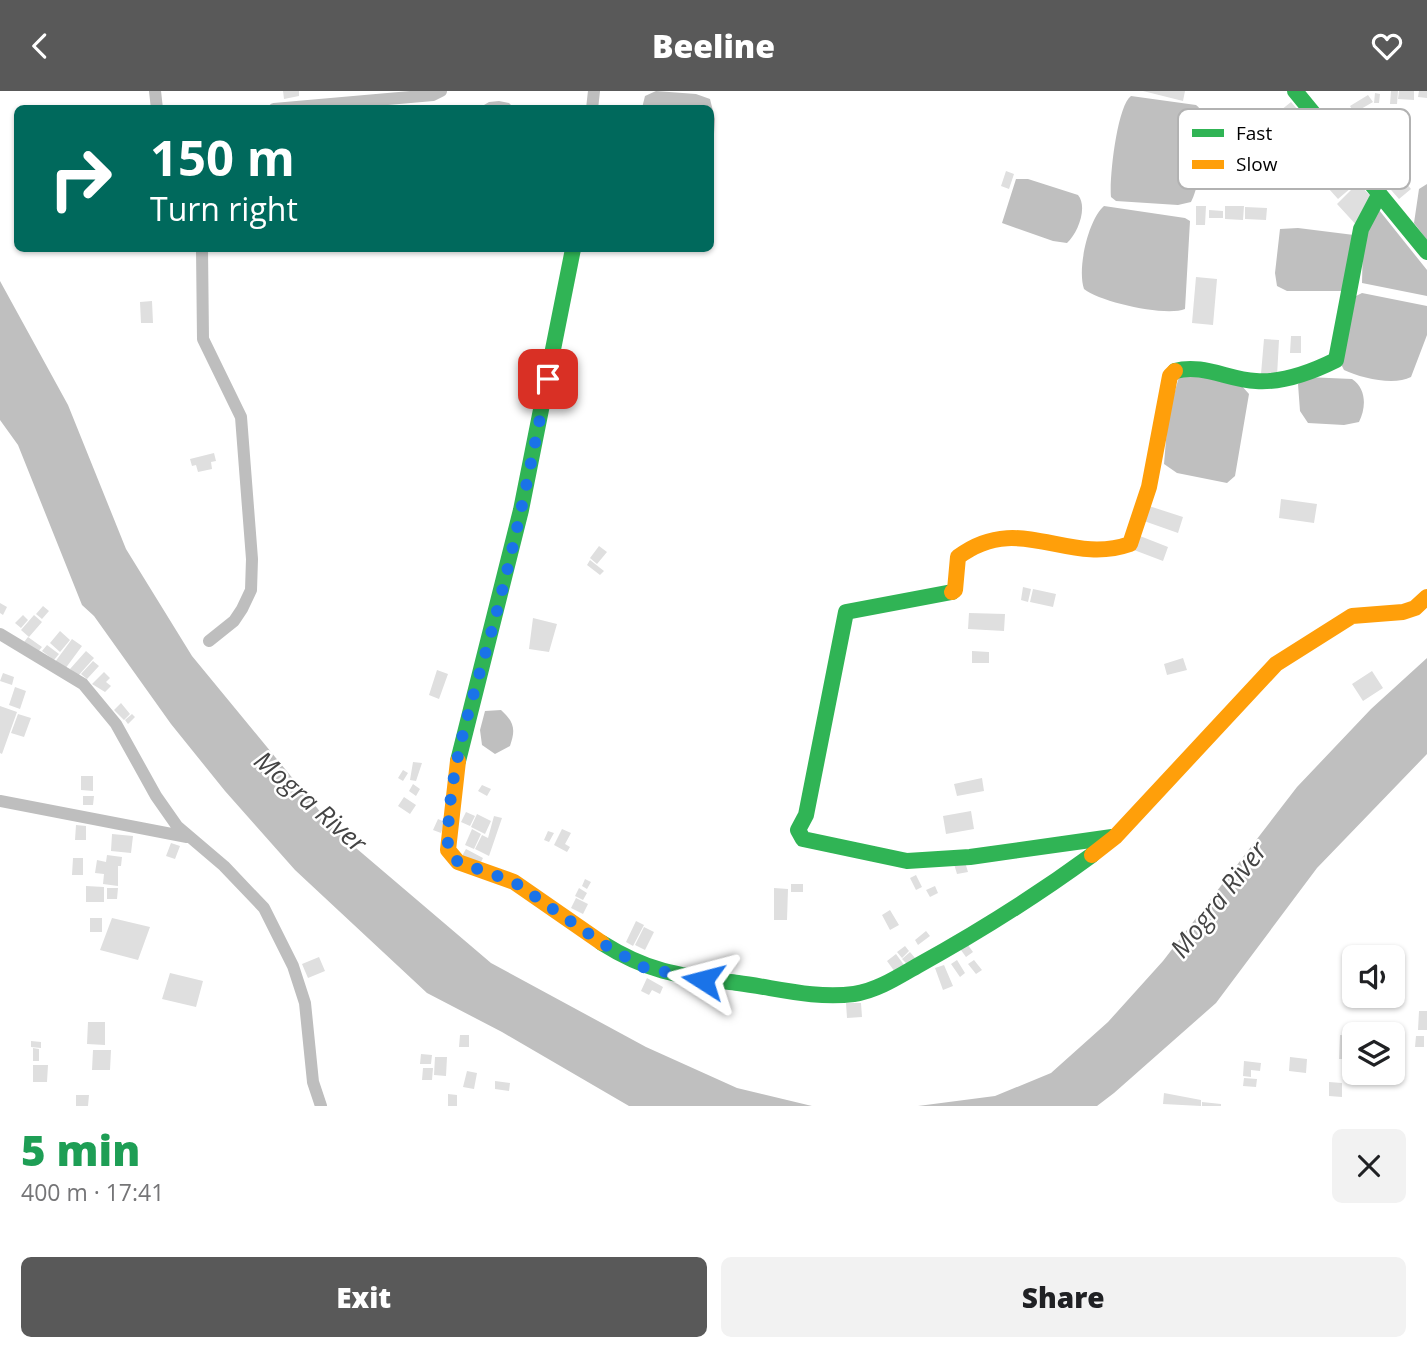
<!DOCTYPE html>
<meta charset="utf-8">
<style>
:root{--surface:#fff;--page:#f2f2f2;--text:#202124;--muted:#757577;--accent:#595959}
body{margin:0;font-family:"Open Sans",sans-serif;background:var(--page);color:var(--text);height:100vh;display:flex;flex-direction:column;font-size:26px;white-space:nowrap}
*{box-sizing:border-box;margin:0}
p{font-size:23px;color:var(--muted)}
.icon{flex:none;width:38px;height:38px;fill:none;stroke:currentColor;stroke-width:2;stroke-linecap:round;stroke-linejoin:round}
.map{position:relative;height:1015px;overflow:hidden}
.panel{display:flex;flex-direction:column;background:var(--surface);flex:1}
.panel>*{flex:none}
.hud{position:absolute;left:14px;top:14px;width:700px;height:147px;border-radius:10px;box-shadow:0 2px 5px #0004;background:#00695c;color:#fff;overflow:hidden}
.buttons{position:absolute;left:1342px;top:854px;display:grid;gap:14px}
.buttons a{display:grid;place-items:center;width:63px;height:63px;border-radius:10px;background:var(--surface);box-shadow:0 2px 5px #0004;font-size:35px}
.pin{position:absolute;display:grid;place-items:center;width:60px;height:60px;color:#fff;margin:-30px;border-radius:14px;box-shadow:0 4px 10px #0006}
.me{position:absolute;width:77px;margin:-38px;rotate:279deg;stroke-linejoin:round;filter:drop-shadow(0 0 5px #0008)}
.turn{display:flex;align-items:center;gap:24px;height:147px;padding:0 21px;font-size:32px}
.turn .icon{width:91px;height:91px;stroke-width:2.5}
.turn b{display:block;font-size:49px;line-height:60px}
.round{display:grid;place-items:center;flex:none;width:74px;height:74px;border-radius:10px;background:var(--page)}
.summary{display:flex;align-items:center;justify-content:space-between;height:119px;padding:0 21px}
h1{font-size:42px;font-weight:800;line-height:52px;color:#1e9e55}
.action{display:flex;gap:14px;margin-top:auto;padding:14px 21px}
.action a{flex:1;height:80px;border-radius:10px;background:var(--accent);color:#fff;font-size:28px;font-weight:800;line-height:80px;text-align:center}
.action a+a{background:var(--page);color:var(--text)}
header{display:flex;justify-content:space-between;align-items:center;height:91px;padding:0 21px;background:var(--accent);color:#fff;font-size:32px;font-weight:800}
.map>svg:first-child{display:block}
.water{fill:#bfbfbf}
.building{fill:#dfdfdf}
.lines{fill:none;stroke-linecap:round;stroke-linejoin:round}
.street{stroke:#bebebe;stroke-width:12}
.fast{stroke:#30b455;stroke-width:16}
.slow{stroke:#ff9f0a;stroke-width:16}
.route{stroke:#1a73e8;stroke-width:12;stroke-dasharray:0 21.6}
.labels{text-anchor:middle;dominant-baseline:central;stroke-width:5;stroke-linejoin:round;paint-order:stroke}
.water-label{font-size:26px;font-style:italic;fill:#444;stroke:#fff}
.key{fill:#fff;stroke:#b2b2b2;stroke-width:2}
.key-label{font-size:19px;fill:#000}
</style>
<header><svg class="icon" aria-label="back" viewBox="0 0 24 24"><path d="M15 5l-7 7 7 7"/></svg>Beeline<svg class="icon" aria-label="heart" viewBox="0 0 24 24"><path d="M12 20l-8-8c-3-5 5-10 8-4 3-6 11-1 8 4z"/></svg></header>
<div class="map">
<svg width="1427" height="1015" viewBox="0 0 1427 1015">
<rect width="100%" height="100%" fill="#fff"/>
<path class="water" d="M656 0 696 3 710 8 715 28 713 58 711 60 710 18 642 17 645 5Z
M1131 5 1196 14C1213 24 1200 95 1191 111L1178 114 1116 110 1111 106C1109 88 1117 15 1131 5Z
M499 10 509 12 514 17H479L489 11Z
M1016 88H1028L1078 104C1088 116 1078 142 1067 152L1053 150 1002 132Z
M1427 93V149L1414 132 1419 98Z
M1104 115 1185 127 1190 130 1185 218C1166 226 1100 211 1084 198 1077 178 1088 129 1104 115Z
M1379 119 1427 179V205L1362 192 1363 150Z
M1298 137 1354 144 1343 200H1287L1277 195 1275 182 1280 138Z
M0 190 68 314 126 458 192 565 336 740 491 872 646 956 737 997 812 1015H629L502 941 427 902 295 779 225 700 171 633 94 525 82 514 18 354 0 329Z
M1362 202 1427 215V244L1411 286C1394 295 1361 287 1344 279L1341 273 1356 205Z
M1180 282 1241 294 1249 303 1235 385 1227 392 1177 382 1164 373 1168 325Z
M1306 286 1352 288C1367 298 1366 317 1359 331L1344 334 1308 332 1300 320 1298 293Z
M1427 567V663L1317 777 1216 912 1114 1002 1097 1015H918L995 1005 1051 982 1108 931 1163 870 1297 696 1371 618Z
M501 619C514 631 516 638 510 655L495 663 482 654 480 639 485 620Z"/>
<path class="building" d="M283 0H299V5L284 8Z
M1143 0H1185L1183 10Z
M1391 0H1398L1397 13H1390Z
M1399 0H1414V9L1398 8Z
M1419 0H1427V7L1418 6Z
M1375 2 1380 3 1379 12H1374Z
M1368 4 1373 11 1354 22 1350 15Z
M1291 11 1305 27 1284 44 1270 28Z
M1341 71 1358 91 1338 108 1320 88Z
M1006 80 1014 83 1009 98 1001 95Z
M1397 81 1411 98 1399 108 1384 91Z
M1358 92 1374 109 1359 137 1337 113Z
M1196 115H1206L1205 134H1196Z
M1225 115H1244L1243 129 1225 128Z
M1245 116 1267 117 1266 129 1245 128Z
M1209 119 1223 120V127H1209Z
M1196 186 1217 188 1213 234 1192 232Z
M152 210 153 232H141L140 211Z
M1291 245H1301V262H1290Z
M1264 248 1279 249 1277 285 1261 283Z
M214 362 216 370 211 371 212 378 198 381 196 374 192 375 190 368Z
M1281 408 1317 413 1314 432 1279 427Z
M1149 415 1183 426 1178 442 1144 430Z
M1140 445 1168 456 1163 470 1134 459Z
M599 455 607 461 597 473 590 467Z
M590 469 604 480 600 484 587 474Z
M1023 496 1031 498 1028 511 1021 509Z
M1033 498 1056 503 1053 516 1030 511Z
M0 512 7 516 3 524 0 522Z
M43 515 49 520 42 528 36 523Z
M969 522 1005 523 1004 540 968 538Z
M23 524 28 529 21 537 15 532Z
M34 524 42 531 29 546 21 539Z
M533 527 557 533 549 561 529 558Z
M60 540 70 549 60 561 50 552Z
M28 546 42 556 37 562 24 551Z
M72 548 82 555 65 578 55 571Z
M47 554 59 563 54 569 42 560Z
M86 560 94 567 78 585 70 578Z
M972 560 989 561V572H972Z
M1183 567 1187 579 1167 584 1164 573Z
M93 570 99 575 87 588 81 583Z
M437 579 448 583 439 608 429 604Z
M1372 580 1383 597 1363 610 1352 593Z
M104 581 110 587 106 591 111 595 105 601 92 593Z
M3 582 14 586 12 594 0 590Z
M15 596 26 600 20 618 9 614Z
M121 612 130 623 124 629 114 619Z
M0 615 17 621 2 663 0 662Z
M18 623 31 627 24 646 11 642Z
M132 623 135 626 128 633 125 629Z
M413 671 422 672 416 690 410 689Z
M403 679 408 682 403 690 398 687Z
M81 685H93V700L81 699Z
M982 687 984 700 957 705 954 693Z
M413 693 420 698 416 705 409 700Z
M482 694 491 698 487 705 478 700Z
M83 705H94L93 714H83Z
M404 706 416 714 410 723 398 715Z
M971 720 974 738 946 743 943 725Z
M466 721 475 725 470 735 461 731Z
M477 723 491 730 485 743 471 736Z
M494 725 502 727 489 765 475 758 482 744 488 747Z
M438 728 445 731 441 742 433 739Z
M76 734 86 735V749H75Z
M472 738 481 743 474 758 465 754Z
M562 738 571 742 565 753 570 756 567 761 554 754Z
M548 740 554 742 549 751 544 749Z
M112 743 133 745 131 762 111 760Z
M171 752 180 755 175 768 166 765Z
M466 758 483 767 480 773 462 765Z
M107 764 122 766 121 775H118V795L103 793 104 783 95 782 97 769 106 771Z
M73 767H83V784H72Z
M965 771 968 781 957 783 954 773Z
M916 784 922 796 916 799 910 787Z
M585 788 591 791 587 798 582 795Z
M791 793H803V801H791Z
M86 795 104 796V811H86Z
M935 795 938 802 930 806 926 799Z
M107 797H118L117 808H107Z
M579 797 587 802 583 809 575 805Z
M774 797 788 798 787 829H774Z
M576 807 588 813 583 823 571 817Z
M890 819 899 834 890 839 882 824Z
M90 827H102V841H90Z
M112 827 150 836 138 869 100 859Z
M636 830 644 834 633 855 626 851Z
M644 836 654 841 645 859 635 854Z
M926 840 930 845 918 854 915 849Z
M965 850 973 861 966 866 958 855Z
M905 855 909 860 902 867 897 861Z
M910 861 915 867 907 873 902 868Z
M896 863 904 874 895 881 887 870Z
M319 866 325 880 308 887 302 873Z
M957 869 965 882 960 886 951 873Z
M974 869 982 879 976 883 968 873Z
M944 874 953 895 943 899 935 877Z
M170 882 203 890 196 916 162 908Z
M647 887 663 896 660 903 652 899 649 904 641 900Z
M846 912H861L862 926 847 927Z
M1419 920H1427V939H1418Z
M88 931H105V954L87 953Z
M460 944H469V956H459Z
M1340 944 1353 945 1352 968H1339Z
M1416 945H1424V956H1415Z
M31 950 41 951V957L31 956Z
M33 957 39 958V970H33Z
M93 959H111L110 979H92Z
M421 963 432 964 431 973H420Z
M435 966H447L446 985 434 984Z
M1290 966 1307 968 1306 982 1289 980Z
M1244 970 1261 972 1260 980 1251 979V986L1243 985Z
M33 974H48L47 991H33Z
M423 977H433L432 989H422Z
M467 980 477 982 474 998 463 996Z
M1244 987 1257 988 1256 996 1243 995Z
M495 990 510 992 509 1000 495 998Z
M1329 991 1342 992V1006L1329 1005Z
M1164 1002 1201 1009V1015L1163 1013Z
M448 1003 457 1004V1015H448Z
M76 1004H89L88 1015H76Z
M1202 1011 1221 1013V1015H1202Z"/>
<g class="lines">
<path class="street" d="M155 0 157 18
M274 18 433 4 441 0
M592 18 594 0
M202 158 203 248 241 326 252 468 251 499 242 518 234 530 209 550
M0 543 83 593 116 633 156 705 177 735 224 775 264 817 293 875 305 912 313 991 321 1015
M0 710 187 746"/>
<path class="fast" d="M1295 0 1427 161
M1175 280C1202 272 1229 289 1256 290 1284 292 1312 281 1336 269L1361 138 1379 104
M952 501 846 521 806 724 798 739 803 748 907 770 970 766 1112 746
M458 670 521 419 573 158
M602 852C651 883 683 885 738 892 777 897 814 908 854 903 876 900 898 886 917 875 977 842 1036 805 1092 764"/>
<path class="slow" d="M952 501 955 499 958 466C1019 420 1067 475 1130 453L1149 396 1170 285 1175 280
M458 670 448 759 458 771 514 791 602 852
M1092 764 1115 746 1276 573 1352 525 1403 521 1415 517 1427 506"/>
</g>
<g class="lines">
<path class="route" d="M548 288C533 361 519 435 500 508 480 590 446 673 448 759L458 771 514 791 605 854 643 876 703 889"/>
</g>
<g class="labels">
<g class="water-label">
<text transform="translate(311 710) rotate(41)">Mogra River</text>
<text transform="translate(1218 808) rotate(-52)">Mogra River</text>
</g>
</g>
<rect x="1178" y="18" width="232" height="80" rx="10" class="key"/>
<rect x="1192" y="38" width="32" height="8" fill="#30b455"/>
<rect x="1192" y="69" width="32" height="9" fill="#ff9f0a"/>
<g class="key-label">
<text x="1236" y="49">Fast</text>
<text x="1236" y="80">Slow</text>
</g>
</svg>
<div class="buttons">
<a><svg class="icon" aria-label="sound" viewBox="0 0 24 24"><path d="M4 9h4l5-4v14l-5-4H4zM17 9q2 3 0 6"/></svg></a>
<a><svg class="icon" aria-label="layers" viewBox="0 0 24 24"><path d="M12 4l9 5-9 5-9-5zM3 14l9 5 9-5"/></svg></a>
</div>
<div class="pin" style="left:548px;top:288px;background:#d93025"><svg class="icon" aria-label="arrive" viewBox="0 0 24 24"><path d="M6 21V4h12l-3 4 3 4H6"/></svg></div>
<svg class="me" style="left:703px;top:889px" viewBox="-20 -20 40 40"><path d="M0-17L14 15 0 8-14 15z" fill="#1a73e8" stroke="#fff" stroke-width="4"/></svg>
<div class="hud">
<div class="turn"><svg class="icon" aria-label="right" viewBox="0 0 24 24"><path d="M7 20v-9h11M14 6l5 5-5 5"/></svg><div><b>150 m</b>Turn right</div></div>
</div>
</div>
<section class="panel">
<div class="summary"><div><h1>5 min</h1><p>400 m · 17:41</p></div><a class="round"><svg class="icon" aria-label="close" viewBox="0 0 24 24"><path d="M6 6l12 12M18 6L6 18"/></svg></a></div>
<div class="action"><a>Exit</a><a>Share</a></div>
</section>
